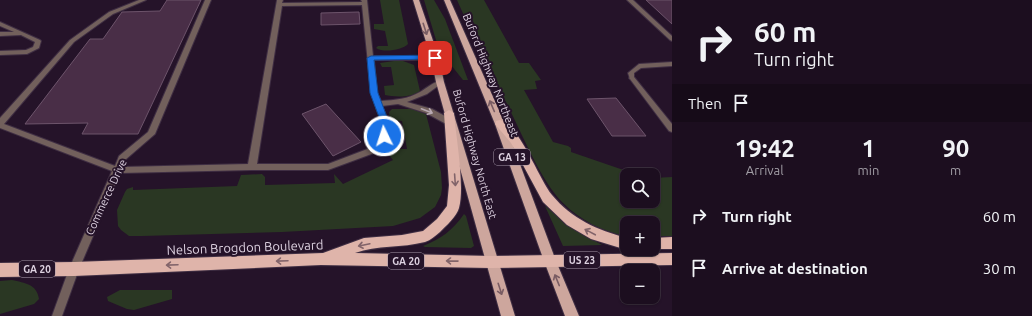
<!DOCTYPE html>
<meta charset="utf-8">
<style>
:root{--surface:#1c0e1f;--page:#251728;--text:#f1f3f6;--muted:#a09ca4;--line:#3a2e3d}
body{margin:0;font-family:Ubuntu,sans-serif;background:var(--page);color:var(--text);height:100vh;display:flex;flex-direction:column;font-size:15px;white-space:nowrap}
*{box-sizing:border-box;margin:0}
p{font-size:13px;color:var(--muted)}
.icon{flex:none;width:22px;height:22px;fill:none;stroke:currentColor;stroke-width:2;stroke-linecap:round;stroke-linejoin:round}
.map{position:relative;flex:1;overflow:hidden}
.sheet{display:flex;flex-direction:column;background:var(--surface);width:360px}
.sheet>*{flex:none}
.hud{background:#1c0e1f;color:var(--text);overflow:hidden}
.fabs{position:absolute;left:620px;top:168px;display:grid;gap:8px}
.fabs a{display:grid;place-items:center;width:40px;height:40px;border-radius:8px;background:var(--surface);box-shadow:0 1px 3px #0004,0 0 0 1px var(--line);font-size:20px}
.pin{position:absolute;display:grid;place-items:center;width:34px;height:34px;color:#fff;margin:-17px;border-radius:8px;box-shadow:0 2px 6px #0006}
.me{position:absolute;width:44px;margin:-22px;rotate:356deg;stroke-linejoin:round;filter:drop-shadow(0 0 3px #0008)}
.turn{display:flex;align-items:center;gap:14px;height:84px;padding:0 16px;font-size:18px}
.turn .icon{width:52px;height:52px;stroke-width:2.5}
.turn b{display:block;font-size:28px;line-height:34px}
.then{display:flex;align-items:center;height:38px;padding:0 16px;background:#0003;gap:8px;font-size:15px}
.eta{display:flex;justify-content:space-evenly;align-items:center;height:68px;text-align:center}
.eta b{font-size:24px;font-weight:600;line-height:28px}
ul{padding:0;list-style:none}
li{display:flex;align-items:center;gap:12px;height:52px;padding:0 16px}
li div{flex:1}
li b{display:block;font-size:15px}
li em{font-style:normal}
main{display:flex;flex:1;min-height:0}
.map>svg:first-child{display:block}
.green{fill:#2a3723}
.building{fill:#492e47;stroke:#6d546b}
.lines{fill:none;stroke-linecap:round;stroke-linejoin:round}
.service-casing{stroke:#3f2e43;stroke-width:2}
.minor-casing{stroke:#3f2e43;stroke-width:2}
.primary-casing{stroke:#3f2e43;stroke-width:2}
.trunk-casing{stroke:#3f2e43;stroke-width:2}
.service{fill:#72605c;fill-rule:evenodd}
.minor{fill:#72605c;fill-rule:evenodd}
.primary{fill:#cda69d;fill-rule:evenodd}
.trunk{fill:#dfb4aa;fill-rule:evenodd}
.oneway{stroke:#795c63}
.oneway2{stroke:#b8a9b2}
.oneway3{stroke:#82646a}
.route{fill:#1a73e8;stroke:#114b97}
.labels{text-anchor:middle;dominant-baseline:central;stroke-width:4;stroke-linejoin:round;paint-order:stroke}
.shield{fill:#251329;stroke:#a698a9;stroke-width:1}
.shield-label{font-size:10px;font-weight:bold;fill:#ddd1e0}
.street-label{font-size:11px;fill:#ddd1e0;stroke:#251329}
.near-street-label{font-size:13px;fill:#ddd1e0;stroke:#251329}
</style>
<main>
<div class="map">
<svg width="672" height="316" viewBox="0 0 672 316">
<rect width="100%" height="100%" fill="#251329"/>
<path class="green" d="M380 0H399L408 44C402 50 384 53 376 48L378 46H388L385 31 374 29V24H384Z
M424 0H434L445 19 468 80H463L439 50Z
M457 0H484L519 63H529L541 80 535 81 537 89 524 90 553 142 568 146 571 148V152L638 175H627V201H653V178L672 177V236H653V223H627V236C603 232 580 220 563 203 540 180 521 131 506 102 489 68 472 35 457 0Z
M394 61H403L414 65 420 91C413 98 393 97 385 95L384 86 394 85 391 67H382L380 63Z
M392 109H412L426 114 441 172 442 188 441 195 435 207 420 218 393 226 282 232 142 236H129L121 230 118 226 117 210 125 192 127 189 133 187V190L237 186 241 175 262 174 265 177V185L335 183 334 174 343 184 393 160 388 154 390 149H407L402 121 390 120 389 112Z
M545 206 572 228 602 245 563 246Z
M464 214 466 216 474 246 471 248 425 247 423 246C441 239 453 230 464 214Z
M12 280C25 283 37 284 39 299L34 304 0 314V281Z
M120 290H172V299L134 310 127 309 108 301 107 297Z"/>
<path class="building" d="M167 0H201L138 134H82L88 123 25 124 90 39H103L122 12 160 11Z
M646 0H672V24Z
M359 12 360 24 321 25V13Z
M616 98 646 136H612L587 99Z
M326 104 361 142 333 156 302 114Z"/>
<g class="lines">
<defs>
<path id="service" d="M139 0H146L113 14 74 42 4 124 115 166 119 156 148 132 205 0H211L155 134 125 160 122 167 248 164 277 0H283L282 3 362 2 361 0H367L373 56H435L438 58 435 60H374L377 93 381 101C395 100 408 99 420 92 427 88 435 80 442 81V83L427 94 407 102 432 109 454 121 455 123 454 125H448L426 113 398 104 382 106 390 125 385 149 328 170H252L120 173 79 269 62 316H52L69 269 112 171 0 128V118L70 40 109 12ZM362 5 371 93 382 125 378 145 328 164H257L282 6Z
M627 0H633L672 36V41L670 40Z
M0 22 40 40 41 41 39 48 27 54 0 55V51L26 50 33 47 35 42 21 35 0 36V32H14L0 26Z
M672 62V66L641 68 634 73V79H630L628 73 639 64Z"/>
<path id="minor" d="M632 76 634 77 672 124V132L669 131 630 79 629 78Z"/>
<path id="primary" d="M413 0H419L439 58 444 82 515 316H501L436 82 431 58Z
M444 0H450L505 124 556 261 579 316H565L544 261 495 124Z"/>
<path id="trunk" d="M449 110 454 113C456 137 465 186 459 208 457 216 446 226 440 232 435 236 431 240 425 242 402 248 377 245 355 253L491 256 672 253V265L491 268 321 265 74 276 0 277V263L74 262 323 253 364 238 402 235 423 231 437 219 447 206 449 185 444 113Z
M500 120C521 127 538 178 552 195 572 219 597 230 627 238V249H630L627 250 591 239 567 225 543 202 511 143 495 124 496 121Z
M672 237V249H650H653V238Z"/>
</defs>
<use href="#service" class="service-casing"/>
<use href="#minor" class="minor-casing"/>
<use href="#primary" class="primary-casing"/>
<use href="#trunk" class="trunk-casing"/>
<use href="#service" class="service"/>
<use href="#minor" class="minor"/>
<use href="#primary" class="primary"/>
<use href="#trunk" class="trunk"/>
</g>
<defs><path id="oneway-shaft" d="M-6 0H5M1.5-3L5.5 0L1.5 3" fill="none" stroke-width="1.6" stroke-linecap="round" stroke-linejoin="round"/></defs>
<g class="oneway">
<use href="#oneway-shaft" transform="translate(425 29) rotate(72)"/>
<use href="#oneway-shaft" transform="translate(492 106) rotate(-113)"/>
<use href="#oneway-shaft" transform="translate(557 280) rotate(-112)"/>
<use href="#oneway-shaft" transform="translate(500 289) rotate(72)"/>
</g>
<use class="oneway2" href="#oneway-shaft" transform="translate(427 111) rotate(21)"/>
<g class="oneway3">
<use href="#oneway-shaft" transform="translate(455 180) rotate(86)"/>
<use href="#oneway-shaft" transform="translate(590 232) rotate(-152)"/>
<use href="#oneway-shaft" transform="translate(364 245) rotate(168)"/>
<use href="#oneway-shaft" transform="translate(282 261) rotate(178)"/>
<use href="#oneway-shaft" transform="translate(452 261) rotate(-179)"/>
<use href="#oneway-shaft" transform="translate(172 265) rotate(178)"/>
</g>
<path class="route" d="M435 55 438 58 437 59 374 60 378 93 390 125 387 138H381L380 136 382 125 370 93 367 58 371 56Z"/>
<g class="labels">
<g class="shield">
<rect x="494" y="149" width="36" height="16" rx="3"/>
<rect x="564" y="252" width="36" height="16" rx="3"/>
<rect x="388" y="253" width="36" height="16" rx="3"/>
<rect x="19" y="261" width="36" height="16" rx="3"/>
</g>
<g class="shield-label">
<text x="512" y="157">GA 13</text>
<text x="582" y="260">US 23</text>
<text x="406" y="261">GA 20</text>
<text x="37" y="269">GA 20</text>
</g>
<g class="street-label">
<text transform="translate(491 75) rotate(68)">Buford Highway Northeast</text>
<text transform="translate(475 154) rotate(74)">Buford Highway North East</text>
<text transform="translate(106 197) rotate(-65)">Commerce Drive</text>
</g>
<g class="near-street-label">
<text transform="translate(245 247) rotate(-2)">Nelson Brogdon Boulevard</text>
</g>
</g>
</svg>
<div class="fabs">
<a><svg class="icon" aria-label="search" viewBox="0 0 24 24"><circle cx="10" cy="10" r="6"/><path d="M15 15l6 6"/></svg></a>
<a>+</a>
<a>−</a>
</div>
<div class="pin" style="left:435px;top:58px;background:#d93025"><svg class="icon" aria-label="arrive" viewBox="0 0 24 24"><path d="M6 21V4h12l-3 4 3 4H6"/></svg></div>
<svg class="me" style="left:384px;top:136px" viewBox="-20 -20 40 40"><circle r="17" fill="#1a73e8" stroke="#fff" stroke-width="3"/><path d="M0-11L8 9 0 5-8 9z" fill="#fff"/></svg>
</div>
<section class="sheet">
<div class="hud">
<div class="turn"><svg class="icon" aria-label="right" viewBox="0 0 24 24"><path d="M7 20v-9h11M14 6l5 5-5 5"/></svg><div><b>60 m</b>Turn right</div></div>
<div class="then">Then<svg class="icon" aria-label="arrive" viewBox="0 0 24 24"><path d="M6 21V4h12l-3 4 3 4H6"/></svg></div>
</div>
<div class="eta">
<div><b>19:42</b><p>Arrival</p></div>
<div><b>1</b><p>min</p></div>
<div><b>90</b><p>m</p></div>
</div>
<ul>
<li><svg class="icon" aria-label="right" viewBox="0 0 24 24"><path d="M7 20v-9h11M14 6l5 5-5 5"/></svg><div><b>Turn right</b></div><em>60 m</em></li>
<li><svg class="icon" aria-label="arrive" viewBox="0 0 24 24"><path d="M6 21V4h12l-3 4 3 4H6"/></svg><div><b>Arrive at destination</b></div><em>30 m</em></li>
</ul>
</section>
</main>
